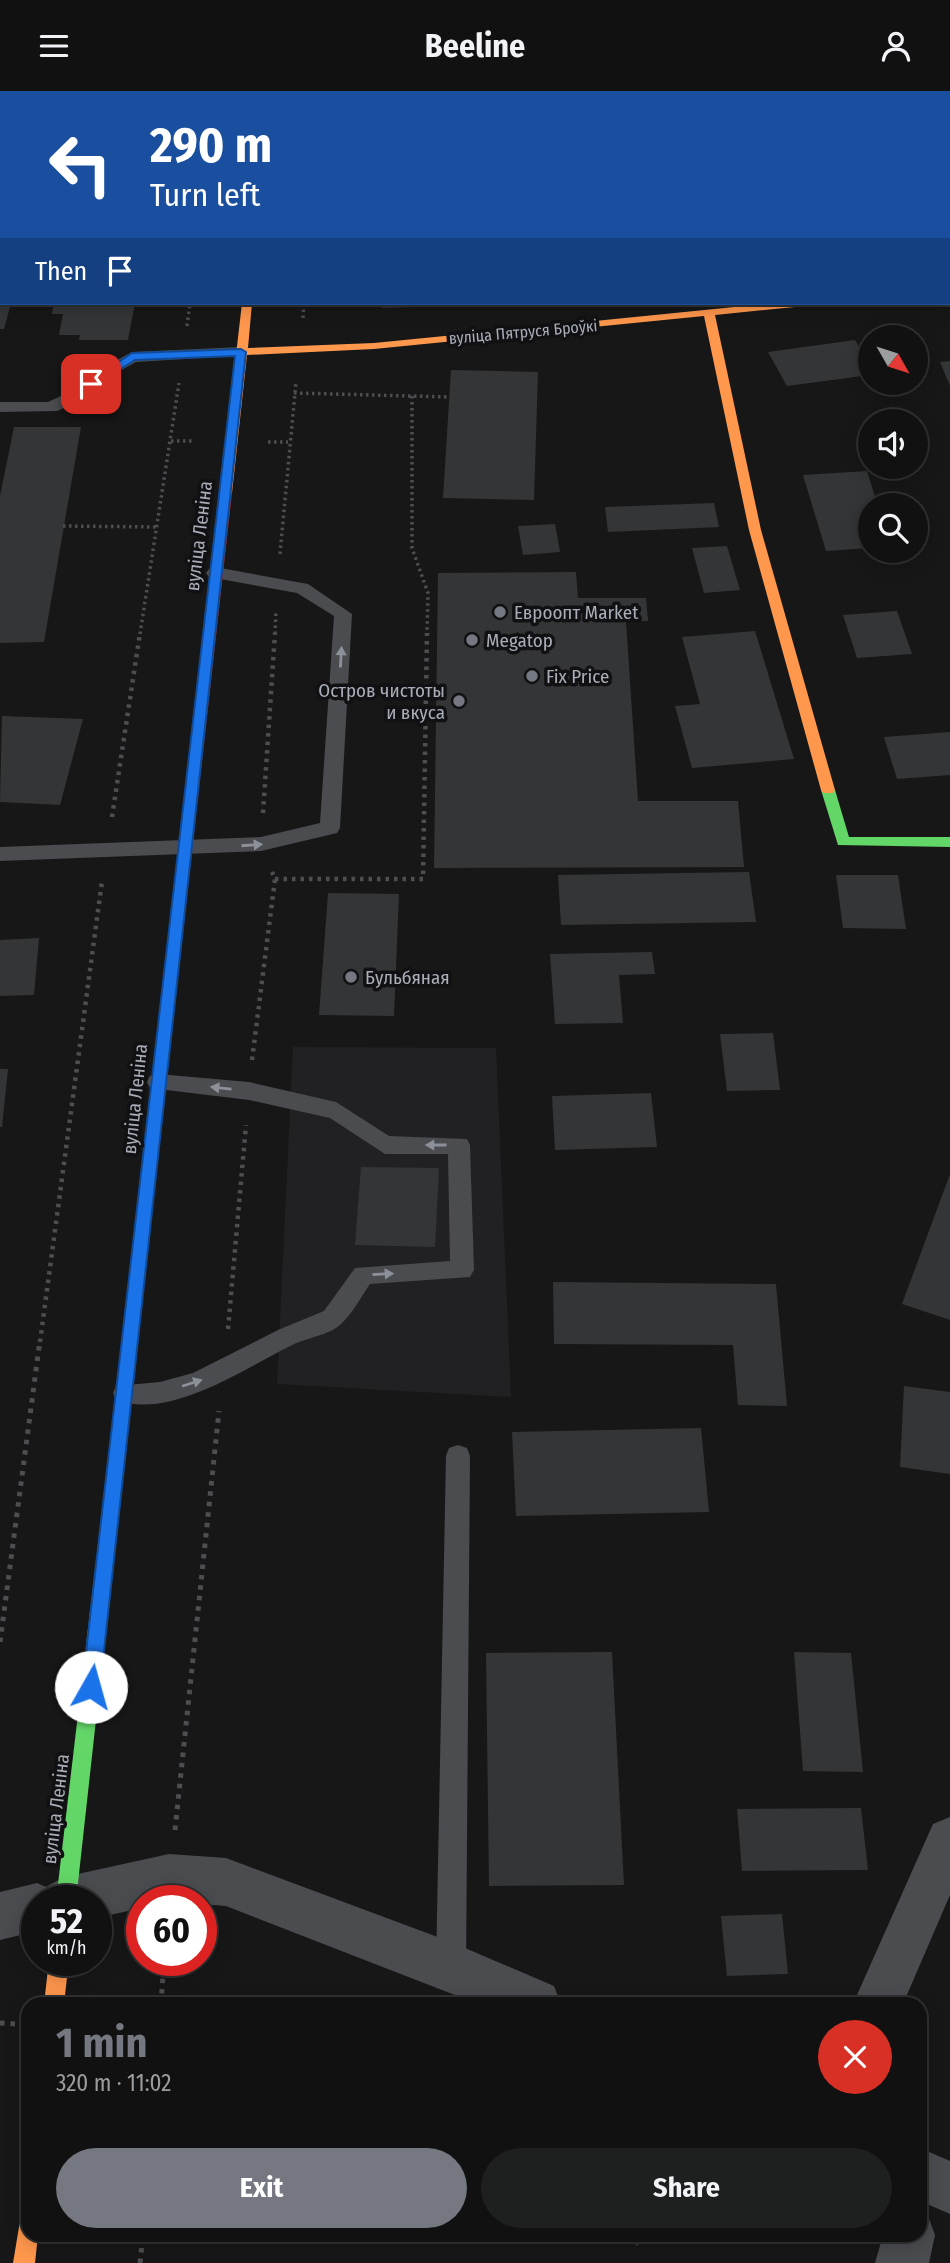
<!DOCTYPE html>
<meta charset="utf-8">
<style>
:root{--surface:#111;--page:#1e1f1f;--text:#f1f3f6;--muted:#9c9d9f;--line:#303131;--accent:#757880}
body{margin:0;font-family:"Fira Sans Condensed",sans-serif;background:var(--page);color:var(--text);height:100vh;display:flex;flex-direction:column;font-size:26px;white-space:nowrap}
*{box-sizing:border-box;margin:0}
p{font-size:23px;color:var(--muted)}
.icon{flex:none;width:38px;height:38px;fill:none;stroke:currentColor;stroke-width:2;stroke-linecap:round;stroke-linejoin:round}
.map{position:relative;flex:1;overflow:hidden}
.details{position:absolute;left:21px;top:1906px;width:906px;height:245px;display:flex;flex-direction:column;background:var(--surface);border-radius:21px;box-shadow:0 4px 18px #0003,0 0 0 2px var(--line)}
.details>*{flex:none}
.banner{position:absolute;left:0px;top:0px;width:950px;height:214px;box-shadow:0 4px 18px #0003,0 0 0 2px var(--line);background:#1a4fa0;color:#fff;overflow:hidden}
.needle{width:46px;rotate:129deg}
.fabs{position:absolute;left:858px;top:234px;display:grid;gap:14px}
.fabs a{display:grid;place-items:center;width:70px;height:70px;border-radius:50%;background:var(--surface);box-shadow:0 4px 18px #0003,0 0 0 2px var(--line);font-size:35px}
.speed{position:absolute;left:21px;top:1794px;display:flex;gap:14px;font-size:35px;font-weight:700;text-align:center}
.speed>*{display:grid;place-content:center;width:91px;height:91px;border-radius:50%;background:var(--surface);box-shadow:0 4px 18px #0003,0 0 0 2px var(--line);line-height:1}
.speed small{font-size:18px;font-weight:400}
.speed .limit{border:10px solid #d22;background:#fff;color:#111}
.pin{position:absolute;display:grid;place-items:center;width:60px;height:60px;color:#fff;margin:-30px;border-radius:14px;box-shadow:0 4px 10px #0006}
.me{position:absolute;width:77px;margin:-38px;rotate:7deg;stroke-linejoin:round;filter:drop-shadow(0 0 5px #0008)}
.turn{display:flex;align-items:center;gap:24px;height:147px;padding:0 35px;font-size:32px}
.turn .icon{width:91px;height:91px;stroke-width:2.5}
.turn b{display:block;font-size:49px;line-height:60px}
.then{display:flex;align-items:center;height:66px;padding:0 35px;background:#0003;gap:14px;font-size:26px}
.round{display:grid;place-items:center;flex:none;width:74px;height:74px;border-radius:37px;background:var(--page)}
.overview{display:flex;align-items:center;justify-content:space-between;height:119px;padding:0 35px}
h1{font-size:42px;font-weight:700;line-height:52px;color:var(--accent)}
.action{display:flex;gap:14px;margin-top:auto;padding:14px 35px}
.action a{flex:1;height:80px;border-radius:42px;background:var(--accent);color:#fff;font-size:28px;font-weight:700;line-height:80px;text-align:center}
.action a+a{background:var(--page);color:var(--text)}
header{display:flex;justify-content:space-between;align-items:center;height:91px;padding:0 35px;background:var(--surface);font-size:32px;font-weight:700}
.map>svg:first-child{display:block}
.built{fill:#212124}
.building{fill:#343537}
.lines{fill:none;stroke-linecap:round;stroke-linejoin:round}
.path-far2{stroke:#4d4e52;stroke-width:3.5;stroke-dasharray:2.5 3.5;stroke-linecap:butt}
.path-far1{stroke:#4d4e52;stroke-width:4.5;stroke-dasharray:3.5 5;stroke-linecap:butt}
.path{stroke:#4d4e52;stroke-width:5;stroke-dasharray:4.5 6;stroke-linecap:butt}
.lane{fill:#4b4c50;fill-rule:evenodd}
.street{fill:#4b4c50;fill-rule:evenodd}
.fast{fill:#63d668;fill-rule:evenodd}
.slow{fill:#ff974d;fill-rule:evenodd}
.jam{fill:#b3261e;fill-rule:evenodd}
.oneway{fill:#8c9099}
.route{fill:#1a73e8;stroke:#114b97;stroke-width:2}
.poi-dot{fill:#757880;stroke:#111113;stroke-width:2.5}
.labels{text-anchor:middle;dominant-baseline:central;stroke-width:7;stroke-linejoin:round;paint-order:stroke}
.far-street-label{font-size:16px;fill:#a8adb8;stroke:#111113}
.street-label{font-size:19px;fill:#a8adb8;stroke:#111113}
.poi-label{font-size:19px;fill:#a8adb8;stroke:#111113;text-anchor:start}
</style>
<header><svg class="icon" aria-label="menu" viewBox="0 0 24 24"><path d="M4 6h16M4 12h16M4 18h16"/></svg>Beeline<svg class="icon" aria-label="person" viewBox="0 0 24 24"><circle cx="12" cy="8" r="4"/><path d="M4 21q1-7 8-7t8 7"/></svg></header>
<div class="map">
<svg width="950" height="2172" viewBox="0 0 950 2172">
<rect width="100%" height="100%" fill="#171717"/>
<path class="built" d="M293 956 496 957 511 1306 277 1293Z"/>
<path class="building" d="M0 212H11L4 238H0Z
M54 212H135L128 249H79L80 244H59L63 223H52Z
M382 212H445L446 215 382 217Z
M855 249 870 275V284L787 295 768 261Z
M950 270V295L940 271Z
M451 279 538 281 534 409 443 407Z
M14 336H81L44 551 0 552V405Z
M867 380 878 415H870V457L826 460 803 384Z
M714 412 719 436 608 441 605 416Z
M555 433 560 461 523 464 518 435Z
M727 455 740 499 704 502 692 457Z
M576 481 578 507H646L648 530H626L638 710H738L744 776 434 777 438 482Z
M897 520 912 563 857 567 843 524Z
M755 540 794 668 692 677 675 615 700 613 682 546Z
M2 625 83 628 60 714 0 711Z
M950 641V684L897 688 884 646Z
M749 781 756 831 561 834 558 784Z
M836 784H898L906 838 843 837Z
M328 802 399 803 394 925 319 924Z
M39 847 34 904 0 905V849Z
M652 861 655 883 619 884 623 932 555 933 550 863Z
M773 942 780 999 727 1000 720 943Z
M0 978H8L2 1036H0Z
M651 1002 657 1056 555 1059 552 1005Z
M361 1076 439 1077 435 1156 355 1154Z
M950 1083V1229L902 1213Z
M553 1191 776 1193 787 1315 738 1314 733 1254 554 1253Z
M904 1295 950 1301V1383L900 1376Z
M701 1337 709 1421 516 1425 512 1341Z
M612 1561 624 1794 489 1795 486 1562Z
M794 1561 851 1562 863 1681 803 1680Z
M861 1717 868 1779 742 1780 737 1718Z
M782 1823 788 1883 727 1885 721 1825Z
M613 2144H642L638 2155Z"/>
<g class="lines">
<path class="path-far2" d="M303 227 304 212
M187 235 190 212
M294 302 449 306
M412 305V457L428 502 427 543
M171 350H192
M268 351H288
M63 435 158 436
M280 463 296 291
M140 543 179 292
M275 543 276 521"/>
<path class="path-far1" d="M263 722 275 542
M112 726 140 542
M275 788H423L427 542
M252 969 275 788 272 781
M228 1238 246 1034
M40 1251 102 790"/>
<path class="path" d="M0 1551 40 1249
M175 1739 219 1320
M161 1913 164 1869
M0 1932 17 1933
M140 2172 143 2144"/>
<path class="lane" d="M0 74H2V82H0Z
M0 125H2L0 139Z
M241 256 247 258V264L136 271 109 286 86 307 57 320 0 321V311H48L74 299 97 280 132 261Z
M215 476 308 493 352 523 340 737 337 742 261 760 0 770V756L261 746 320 732 334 525 297 502 209 486 206 482 209 478Z
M158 983 249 991 336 1011 389 1045 467 1048 470 1054 474 1179 470 1186 370 1193C361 1206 352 1223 341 1233 330 1244 306 1247 292 1254 245 1277 171 1329 116 1309L113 1302 116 1295 160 1291 193 1282 278 1239 324 1220 355 1177 450 1170 448 1063H385L330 1027 249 1009 150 997 147 991 150 985Z
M458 1354 467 1357 470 1365 466 1876 461 1886 451 1891 441 1886 436 1876 446 1365 449 1357Z"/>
<path class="street" d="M937 0H950V9L948 2Z
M948 182H950V198H948Z
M950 1726V1804L903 1913H853L933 1733Z
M169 1763 226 1767 451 1851 554 1895 561 1913H478L226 1815 201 1813V1810H142V1817L96 1827V1810H37V1840L0 1849V1801L37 1792 46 1796 64 1786Z
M920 2057 950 2070V2123L920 2110Z
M920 2122 928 2125 935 2144 929 2172H875L883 2144H920Z"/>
<path class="fast" d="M267 0H277V2H267Z
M828 694 835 699 849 746H950V756L838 754 821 699Z
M128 1259 134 1261 136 1266 76 1810H56L120 1266 122 1261Z"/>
<path class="slow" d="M242 212H252L248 257 374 252 775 212H810L805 215 715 224 761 439 835 699 833 702H823L821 699 749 439 704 225 374 258 247 264 232 402 226 406 220 402Z
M167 915 174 921 136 1266 134 1271 128 1273 122 1271 120 1266 160 921Z
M49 1869H69L64 1913H44Z
M28 2127V2144H38L35 2172H13L20 2130Z"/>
<path class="jam" d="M226 398 232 402 174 921 167 927 160 921 220 402Z"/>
</g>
<defs><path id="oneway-solid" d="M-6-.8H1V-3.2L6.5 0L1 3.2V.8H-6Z" transform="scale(1.75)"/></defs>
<g class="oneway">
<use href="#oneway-solid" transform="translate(341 566) rotate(-87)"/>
<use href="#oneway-solid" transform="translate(252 754) rotate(-4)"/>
<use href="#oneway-solid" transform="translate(221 997) rotate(-174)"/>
<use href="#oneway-solid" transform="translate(436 1054) rotate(-180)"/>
<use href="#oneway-solid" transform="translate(383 1183) rotate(-3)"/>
<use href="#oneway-solid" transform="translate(192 1292) rotate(-18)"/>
</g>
<path class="route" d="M241 258 246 261 100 1596 98 1602 91 1604 84 1602 82 1596 235 265 135 269 95 295 86 293 132 262Z"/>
<g class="poi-dot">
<circle cx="500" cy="521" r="7"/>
<circle cx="472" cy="549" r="7"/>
<circle cx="532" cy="585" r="7"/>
<circle cx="459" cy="610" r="7"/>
<circle cx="351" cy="886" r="7"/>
</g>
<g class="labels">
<g class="far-street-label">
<text transform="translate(523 241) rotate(-5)">вуліца Пятруся Броўкі</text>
</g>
<g class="street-label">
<text transform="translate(199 445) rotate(-83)">вуліца Леніна</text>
<text transform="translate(135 1008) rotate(-84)">вуліца Леніна</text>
<text transform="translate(56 1718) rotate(-83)">вуліца Леніна</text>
</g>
<g class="poi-label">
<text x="514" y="521">Евроопт Market</text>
<text x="486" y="549">Megatop</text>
<text x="546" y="585">Fix Price</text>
<text x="445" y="599" text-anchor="end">Остров чистоты<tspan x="445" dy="22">и вкуса</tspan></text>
<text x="365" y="886">Бульбяная</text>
</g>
</g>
</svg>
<div class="fabs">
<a><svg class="needle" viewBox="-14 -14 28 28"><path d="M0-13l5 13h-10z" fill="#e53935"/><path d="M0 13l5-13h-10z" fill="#9c9d9f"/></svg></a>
<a><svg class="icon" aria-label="sound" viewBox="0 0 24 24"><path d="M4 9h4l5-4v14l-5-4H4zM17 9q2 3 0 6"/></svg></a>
<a><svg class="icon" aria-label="search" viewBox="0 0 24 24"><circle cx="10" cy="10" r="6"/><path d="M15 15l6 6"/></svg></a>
</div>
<div class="speed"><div>52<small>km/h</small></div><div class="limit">60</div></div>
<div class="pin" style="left:91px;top:293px;background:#d93025"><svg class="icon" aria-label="arrive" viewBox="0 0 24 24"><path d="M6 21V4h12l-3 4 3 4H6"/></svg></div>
<svg class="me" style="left:91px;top:1596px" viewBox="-20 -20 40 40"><circle r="19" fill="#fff"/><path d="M0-13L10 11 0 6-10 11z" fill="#1a73e8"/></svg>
<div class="banner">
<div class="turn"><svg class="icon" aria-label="left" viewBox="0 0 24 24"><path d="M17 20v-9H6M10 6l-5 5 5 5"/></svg><div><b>290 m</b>Turn left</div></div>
<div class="then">Then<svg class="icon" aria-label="arrive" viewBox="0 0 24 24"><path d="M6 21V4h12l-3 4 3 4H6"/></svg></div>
</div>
<section class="details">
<div class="overview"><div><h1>1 min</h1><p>320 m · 11:02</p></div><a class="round" style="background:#d93025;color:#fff"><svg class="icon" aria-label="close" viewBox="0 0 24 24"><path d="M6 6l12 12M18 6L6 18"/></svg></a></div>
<div class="action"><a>Exit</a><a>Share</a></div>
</section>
</div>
